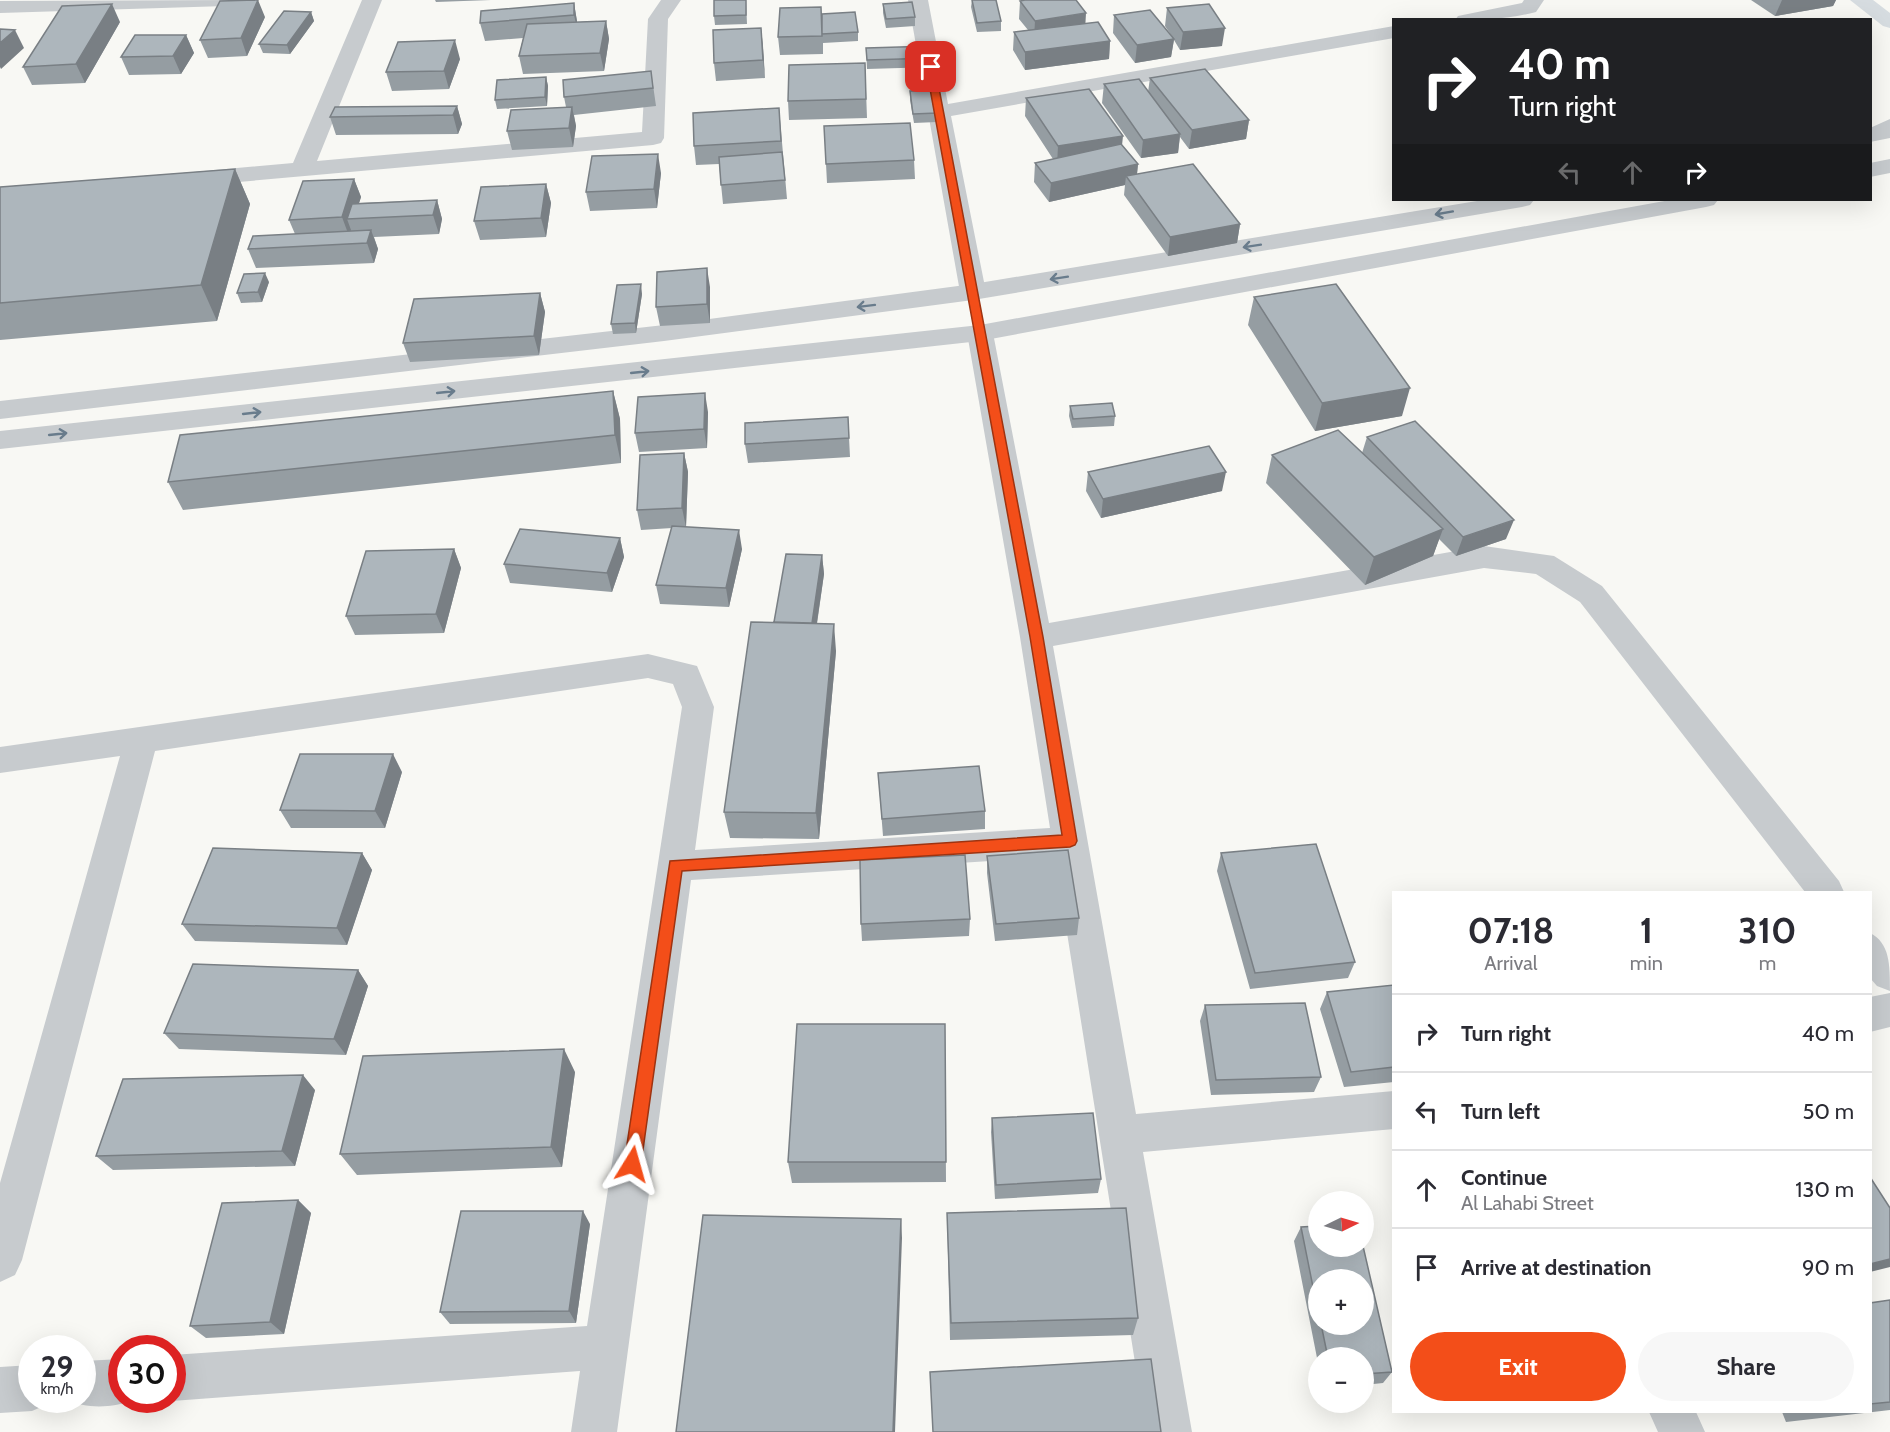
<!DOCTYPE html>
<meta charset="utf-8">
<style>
:root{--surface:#fff;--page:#f7f7f7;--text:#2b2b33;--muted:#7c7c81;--line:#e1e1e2;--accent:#f34e19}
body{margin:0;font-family:Cabin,sans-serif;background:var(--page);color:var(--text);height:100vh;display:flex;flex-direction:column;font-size:22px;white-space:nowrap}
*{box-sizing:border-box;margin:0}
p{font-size:20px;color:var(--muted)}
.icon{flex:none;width:33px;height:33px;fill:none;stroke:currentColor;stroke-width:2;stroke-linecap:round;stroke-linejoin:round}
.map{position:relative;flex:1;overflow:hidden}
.details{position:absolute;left:1392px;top:891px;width:480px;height:522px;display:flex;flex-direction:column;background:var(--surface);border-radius:0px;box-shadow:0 6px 24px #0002}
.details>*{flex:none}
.banner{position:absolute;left:1392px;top:18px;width:480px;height:183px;border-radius:0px;box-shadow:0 6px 24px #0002;background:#202124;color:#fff;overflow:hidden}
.needle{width:39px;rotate:85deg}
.controls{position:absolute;left:1308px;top:1191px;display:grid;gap:12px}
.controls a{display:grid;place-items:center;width:66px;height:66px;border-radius:50%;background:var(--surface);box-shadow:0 6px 24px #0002;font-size:30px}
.speed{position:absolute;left:18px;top:1335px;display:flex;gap:12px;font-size:30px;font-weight:700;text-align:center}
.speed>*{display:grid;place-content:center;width:78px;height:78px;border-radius:50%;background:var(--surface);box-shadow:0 6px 24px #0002;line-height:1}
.speed small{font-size:15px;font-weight:400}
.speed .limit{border:9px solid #d22;background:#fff;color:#111}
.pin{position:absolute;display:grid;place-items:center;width:51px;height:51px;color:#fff;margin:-26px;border-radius:12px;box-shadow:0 3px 9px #0006}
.me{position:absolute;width:66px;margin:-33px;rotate:8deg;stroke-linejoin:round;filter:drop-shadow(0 0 4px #0008)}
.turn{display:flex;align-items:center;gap:21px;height:126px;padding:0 18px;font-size:27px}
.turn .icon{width:78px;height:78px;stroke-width:2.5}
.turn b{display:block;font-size:42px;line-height:51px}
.lanes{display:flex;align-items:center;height:57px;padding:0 18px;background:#0003;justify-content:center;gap:30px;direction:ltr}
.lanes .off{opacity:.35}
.eta{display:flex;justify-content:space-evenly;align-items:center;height:102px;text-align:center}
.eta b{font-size:36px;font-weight:800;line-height:42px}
.primary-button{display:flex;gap:12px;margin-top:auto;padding:12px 18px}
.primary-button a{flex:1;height:69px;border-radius:36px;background:var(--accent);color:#fff;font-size:24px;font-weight:800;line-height:69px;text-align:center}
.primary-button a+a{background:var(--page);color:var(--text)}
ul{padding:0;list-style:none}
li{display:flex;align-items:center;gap:18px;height:78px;padding:0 18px;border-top:2px solid var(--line)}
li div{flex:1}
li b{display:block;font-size:22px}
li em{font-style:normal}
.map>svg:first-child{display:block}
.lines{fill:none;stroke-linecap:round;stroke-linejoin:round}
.minor{fill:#c7cbce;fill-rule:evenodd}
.tertiary{fill:#c7cbce;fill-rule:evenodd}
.primary{fill:#d6dce0;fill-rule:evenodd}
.wall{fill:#959da2;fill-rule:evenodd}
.shaded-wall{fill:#797f84}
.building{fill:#adb6bc;stroke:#797f84;stroke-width:1.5}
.oneway{stroke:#697c8c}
.route{fill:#f34e19;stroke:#9e3310;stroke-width:1.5}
</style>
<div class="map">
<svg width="1890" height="1432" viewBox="0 0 1890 1432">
<rect width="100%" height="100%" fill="#f8f8f4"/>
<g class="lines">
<path class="minor" d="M236 0 233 4 226 6 0 13V1Z
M362 0H382L317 161 642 132 648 19 661 0H681L668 19 664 138 661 143 653 145 193 186 185 184 181 179 185 174 193 172 293 163Z
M908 0H928L948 104 1394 26V38L951 116 986 292 982 297 973 300 964 297 960 292Z
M1524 0H1544L1536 12C1509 19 1483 20 1455 20L1458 16 1522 3Z
M980 325 989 327 993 333 1049 623 1484 546 1554 556 1602 586 1839 881 1844 892H1805L1580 602 1536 574 1484 568 1053 646 1136 1114 1394 1091V1129L1143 1152 1192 1432H1146L1055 857 691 880 617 1432H571L580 1371 172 1401 169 1400H172V1355L587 1326 682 707 673 684 648 678 155 751 22 1260 15 1275 0 1282V1183L120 756 0 773V747L648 654 697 666 714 707 695 850 1050 828 1020 637 967 333 971 327Z
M1870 933C1890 943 1890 965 1890 991L1877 986 1870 978Z
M1890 993V1027L1870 1032V997Z
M122 1359V1400H134C113 1408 87 1409 66 1400H82V1361Z
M32 1365V1400H50L48 1404 32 1411 0 1413V1367Z
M1649 1412H1696L1705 1432H1658Z"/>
<path class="tertiary" d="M1890 119V138L1870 142V128Z
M1890 159V173L1870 177V163Z
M1483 200H1534L1530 205 1522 207 973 300 664 341 0 419V401L664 325 973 284Z
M1670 200H1718L1714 205 1706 207 980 341 0 449V431L980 325Z"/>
<path class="primary" d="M1850 0H1873L1890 13V28L1883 26Z"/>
</g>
<path class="wall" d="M435 0H491L436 2Z
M746 0 747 24 715 25 714 16Z
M972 0H996L1001 21V31L977 32 971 7Z
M1751 0H1836L1833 6 1775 16Z
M1020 1 1110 41 1109 59 1025 70 1013 50 1014 32 1028 30 1019 19Z
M574 3 577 22 606 21 609 39 604 71 523 74 519 56 523 38 485 41 480 23Z
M883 4 915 17V26L886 28 883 13Z
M1167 8 1222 46 1180 50 1174 40 1171 57 1135 63 1113 33 1114 15 1173 38 1165 26Z
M311 12 314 21 290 54 263 53 259 44Z
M822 16 858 32V41L823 43V54L780 55 778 37Z
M265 17 247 56 208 58 200 40Z
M120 22 85 83 32 85 23 67Z
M761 28 765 78 716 81 714 63Z
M186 35 194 53 181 74 129 75 121 57Z
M866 48 934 58V67L867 69Z
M460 59 449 89 392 91 386 72Z
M865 63 867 118 789 120 788 101Z
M651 71 656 106 574 115 576 126 573 147 512 150 507 131 566 107 564 97Z
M546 77 548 86 547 106 497 109 495 100Z
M1150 78 1249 120 1246 139 1189 149 1180 137 1178 153 1141 158 1102 103 1104 84 1148 92Z
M910 91 939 112 937 122 914 123 910 100Z
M1026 98 1122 145 1138 164 1137 174 1240 224 1237 243 1168 256 1124 195 1125 185 1049 202 1034 182 1035 163 1053 159 1025 116Z
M457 106 462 124 458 134 336 135 330 117Z
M779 108 787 199 723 204 719 164 696 165 694 146Z
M914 160 915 179 827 183 826 164Z
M235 169 250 204 217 321 0 340V187Z
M661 173 657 208 590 211 586 192Z
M354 179 361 197 359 203 437 200 442 219 439 234 374 237 378 249 374 263 256 268 248 249 295 234 289 220Z
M546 184 551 203 546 237 480 240 474 221Z
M269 282 262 302 241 303 237 293Z
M710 287V323L660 326 656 307Z
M540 293 545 312 539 355 410 362 403 343Z
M642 294 636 333 613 334 611 324Z
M1254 297 1402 416 1315 431 1248 325Z
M613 391 620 419 621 463 183 510 168 482Z
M1070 406 1115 416 1114 426 1072 428 1069 416Z
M708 412 707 448 639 452 635 433Z
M848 417 850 457 748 463 745 444Z
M1367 437 1506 539 1456 556 1439 539 1433 556 1365 585 1266 483 1272 455 1362 453Z
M684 453 688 472 686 527 742 549 729 607 660 604 656 585 672 528 641 530 637 510Z
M1088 472 1222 491 1101 518 1086 491Z
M620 538 624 557 612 592 510 583 504 564Z
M454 549 461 568 444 633 355 635 346 616Z
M822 555 824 574 817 624 836 651 819 839 730 838 724 812 774 623Z
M402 772 385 828H291L280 810Z
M878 773 985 811V829L883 836Z
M362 853 372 870 347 945 195 941 182 924Z
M1221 853 1355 962 1348 978 1250 989 1217 871Z
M987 856 1079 918 1077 935 995 941 987 873Z
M970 919 969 936 862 941 861 924Z
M358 970 368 986 346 1055 179 1049 164 1033Z
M1394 985V1082L1344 1087 1320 1009 1327 992Z
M1205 1005 1321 1077 1314 1092 1211 1095 1200 1021Z
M945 1024 946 1182 792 1183 788 1162Z
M575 1072 562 1167 357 1175 340 1154Z
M315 1090 295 1166 113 1170 96 1156Z
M992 1118 1101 1179 1098 1193 995 1199 991 1132Z
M298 1200 311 1213 284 1334 206 1338 190 1326Z
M947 1213 1138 1318 1133 1335 950 1340Z
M590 1224 576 1323 450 1324 440 1312Z
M1318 1226V1246H1363L1392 1372 1383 1383 1364 1385V1358H1318V1363L1294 1241 1301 1227ZM1318 1280H1364V1324H1318Z
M1890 1300V1410L1786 1422 1782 1412H1870V1303Z"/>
<path class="shaded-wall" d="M258 0 265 17 247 56 241 38Z
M1782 0H1836L1833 6 1775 16Z
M574 3 577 21 578 33 574 15Z
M112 4 120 22 85 83 76 64Z
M311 12 314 21 290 54 287 45Z
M1086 13 1085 31 1034 39 1035 21Z
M606 21 609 39 604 71 600 53Z
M761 28 763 46 765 78 763 60Z
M1225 28 1222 46 1180 50 1183 32Z
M15 30 24 48 1 69 0 67V43Z
M186 35 194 53 181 74 173 56Z
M1174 39 1171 57 1135 63 1137 45Z
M455 40 460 59 449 89 444 71Z
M1110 41 1109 59 1025 70V52Z
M546 77 548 86 547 106 545 97Z
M939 102V112L937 122V113Z
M457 106 462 124 458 134 453 115Z
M572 107 576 126 573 147 569 128Z
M1249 120 1246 139 1189 149 1192 130Z
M1180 134 1178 153 1141 158 1143 140Z
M1123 136 1121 155 1057 165 1058 146Z
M658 154 661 173 657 208 654 189Z
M1138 164 1136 183 1126 176 1125 185 1049 202 1051 183Z
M235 169 250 204 217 321 201 285Z
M354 179 361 197 354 219H347L351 230 349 236 342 217Z
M546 184 551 203 546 237 541 218Z
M437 200 442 219 439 234 433 215Z
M1240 224 1237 243 1168 256 1170 237Z
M371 230 378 249 374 263 367 243Z
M707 268 710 287V323L707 304Z
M265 273 269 282 262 302 258 292Z
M641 284 642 294 636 333 635 323Z
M540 293 545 312 539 355 534 336Z
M1410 388 1402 416 1315 431 1322 403Z
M613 391 620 419 621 463 615 435Z
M705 393 708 412 707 448 704 429Z
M684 453 688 472 686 527 682 508Z
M1226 472 1222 491 1101 518 1103 499Z
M1514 520 1506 539 1456 556 1463 537Z
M1443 529 1433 556 1365 585 1374 557Z
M739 530 742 549 729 607 726 588Z
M620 538 624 557 612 592 607 573Z
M454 549 461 568 444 633 436 614Z
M822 555 824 574 814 642 812 623Z
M834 624 836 651 819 839 816 813Z
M393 754 402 772 385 828 375 811Z
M362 853 372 870 347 945 337 928Z
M358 970 368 986 346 1055 334 1039Z
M564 1049 575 1072 562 1167 551 1147Z
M303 1075 315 1090 295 1166 282 1151Z
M298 1200 311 1213 284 1334 270 1322Z
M583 1211 590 1224 576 1323 569 1311Z
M901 1219 902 1238 895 1432H893Z
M1890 1259V1267L1870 1272V1264Z"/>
<path class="building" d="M258 0 241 38 200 40 220 1Z
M714 0H746V15L714 16Z
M972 0H996L1001 21 977 23Z
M1025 0H1076L1086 13 1035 21 1020 1Z
M912 2 915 17 886 19 883 4Z
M574 3V15L480 23 481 11Z
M112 4 76 64 23 67 62 6Z
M1209 4 1225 28 1183 32 1167 8Z
M821 7 822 36 778 37 780 8Z
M1150 10 1174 39 1137 45 1114 15Z
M284 11 311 12 287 45 259 44Z
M855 12 858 32 822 34V14Z
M606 21 600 53 519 56 527 24Z
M1098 22 1110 41 1025 52 1014 32Z
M761 28 763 60 714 63 713 30Z
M0 29 15 30 0 43Z
M135 35H186L173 56 121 57Z
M455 40 444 71 386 72 398 42Z
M933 46 934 58 867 60 866 48Z
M865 63 866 99 788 101 789 65Z
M1205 69 1249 120 1192 130 1150 78Z
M651 71 653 88 564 97 563 80Z
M546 77 545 97 495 100 497 80Z
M1139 79 1180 134 1143 140 1104 84Z
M1089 89 1123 136 1058 146 1026 98Z
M933 90 939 102 937 113 913 114 910 91Z
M457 106 453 115 330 117 335 107Z
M572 107 569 128 507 131 511 110Z
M779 108 781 141 694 146 693 113Z
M910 123 914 160 826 164 824 126Z
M1121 144 1138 164 1051 183 1035 163Z
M782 152 785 180 721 185 719 157Z
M658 154 654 189 586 192 592 156Z
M1193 164 1240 224 1170 237 1126 176Z
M235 169 201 285 0 303V187Z
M354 179 342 217 289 220 303 181Z
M546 184 541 218 474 221 481 187Z
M437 200 433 215 347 219 352 204Z
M371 230 367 243 248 249 253 236Z
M707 268V304L656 307 657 272Z
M265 273 258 292 237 293 244 274Z
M641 284 635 323 611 324 617 285Z
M1336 284 1410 388 1322 403 1254 297Z
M540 293 534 336 403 343 414 299Z
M613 391 615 435 168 482 180 435Z
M705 393 704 429 635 433 638 397Z
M1112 403 1115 416 1073 419 1070 406Z
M848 417 849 438 745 444V423Z
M1415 421 1514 520 1463 537 1367 437Z
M1338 430 1443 529 1374 557 1272 455Z
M1209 446 1226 472 1103 499 1088 472Z
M684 453 682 508 637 510 640 455Z
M672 526 739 530 726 588 656 585Z
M520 529 620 538 607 573 504 564Z
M454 549 436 614 346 616 366 551Z
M786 554 822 555 812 623 774 622Z
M751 622 834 624 816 813 724 812Z
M300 754H393L375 811 280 810Z
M979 766 985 811 882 819 878 773Z
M1316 844 1355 962 1255 973 1221 853Z
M213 848 362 853 337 928 182 924Z
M1068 850 1079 918 996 924 987 856Z
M965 855 970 919 861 924 860 860Z
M193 964 358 970 334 1039 164 1033Z
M1394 985V1067L1351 1072 1327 992Z
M1305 1003 1321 1077 1216 1080 1205 1005Z
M797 1024H945L946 1162H788Z
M564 1049 551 1147 340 1154 363 1056Z
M303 1075 282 1151 96 1156 123 1079Z
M1093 1113 1101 1179 996 1185 992 1118Z
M1870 1177 1890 1208V1259L1870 1264Z
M298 1200 270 1322 190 1326 222 1203Z
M1126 1208 1138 1318 951 1323 947 1213Z
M461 1211H583L569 1311 440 1312Z
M703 1215 901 1219 893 1432H676Z
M1318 1226V1246H1363L1392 1372 1364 1374V1358H1328L1321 1324H1364V1280H1318V1312L1301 1227Z
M1890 1300V1402L1870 1404V1303Z
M1151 1359 1161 1432H933L930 1372Z"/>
<defs><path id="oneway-shaft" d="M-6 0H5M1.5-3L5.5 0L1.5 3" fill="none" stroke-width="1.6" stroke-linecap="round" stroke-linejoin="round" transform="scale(1.5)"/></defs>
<g class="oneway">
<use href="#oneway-shaft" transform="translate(1444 213) rotate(170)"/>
<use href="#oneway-shaft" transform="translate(1252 246) rotate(171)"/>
<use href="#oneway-shaft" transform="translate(1059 278) rotate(171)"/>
<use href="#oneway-shaft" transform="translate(866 306) rotate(173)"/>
<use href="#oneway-shaft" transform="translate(640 372) rotate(-6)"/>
<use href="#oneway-shaft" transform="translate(446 392) rotate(-6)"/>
<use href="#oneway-shaft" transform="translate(252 413) rotate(-6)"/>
<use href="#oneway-shaft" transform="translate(58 434) rotate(-6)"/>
</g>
<path class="route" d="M931 64 935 67 1043 637 1077 841 1075 845 1070 847 682 871 641 1164 638 1170 632 1172 626 1170 624 1164 670 861 1062 835 1030 637 926 67Z"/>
</svg>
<div class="controls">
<a><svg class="needle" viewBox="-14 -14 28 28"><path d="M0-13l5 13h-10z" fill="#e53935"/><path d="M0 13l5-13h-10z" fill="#7c7c81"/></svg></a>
<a>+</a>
<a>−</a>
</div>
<div class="speed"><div>29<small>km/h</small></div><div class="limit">30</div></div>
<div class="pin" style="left:931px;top:67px;background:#d93025"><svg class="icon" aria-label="arrive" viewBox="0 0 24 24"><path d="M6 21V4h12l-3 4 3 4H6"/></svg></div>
<svg class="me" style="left:632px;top:1164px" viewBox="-20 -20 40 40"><path d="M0-17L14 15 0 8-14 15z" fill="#f34e19" stroke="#fff" stroke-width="4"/></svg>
<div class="banner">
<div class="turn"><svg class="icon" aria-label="right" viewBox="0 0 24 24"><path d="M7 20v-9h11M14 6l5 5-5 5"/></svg><div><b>40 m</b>Turn right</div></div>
<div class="lanes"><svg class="icon off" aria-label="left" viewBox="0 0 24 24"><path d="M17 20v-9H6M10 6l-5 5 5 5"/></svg><svg class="icon off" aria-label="ahead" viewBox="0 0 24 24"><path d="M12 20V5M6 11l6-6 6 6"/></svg><svg class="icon" aria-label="right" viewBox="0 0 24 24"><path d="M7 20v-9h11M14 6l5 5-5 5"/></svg></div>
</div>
<section class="details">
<div class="eta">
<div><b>07:18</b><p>Arrival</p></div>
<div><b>1</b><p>min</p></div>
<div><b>310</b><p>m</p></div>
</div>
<ul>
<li><svg class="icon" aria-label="right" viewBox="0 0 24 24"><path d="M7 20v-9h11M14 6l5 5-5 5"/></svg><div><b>Turn right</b></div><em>40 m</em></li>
<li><svg class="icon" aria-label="left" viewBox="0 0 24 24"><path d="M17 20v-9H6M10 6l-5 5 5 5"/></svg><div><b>Turn left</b></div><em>50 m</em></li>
<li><svg class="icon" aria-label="ahead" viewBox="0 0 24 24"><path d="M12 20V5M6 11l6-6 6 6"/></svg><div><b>Continue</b><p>Al Lahabi Street</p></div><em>130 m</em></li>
<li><svg class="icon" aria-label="arrive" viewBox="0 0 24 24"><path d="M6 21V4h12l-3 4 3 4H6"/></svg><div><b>Arrive at destination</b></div><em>90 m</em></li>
</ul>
<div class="primary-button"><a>Exit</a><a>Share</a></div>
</section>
</div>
